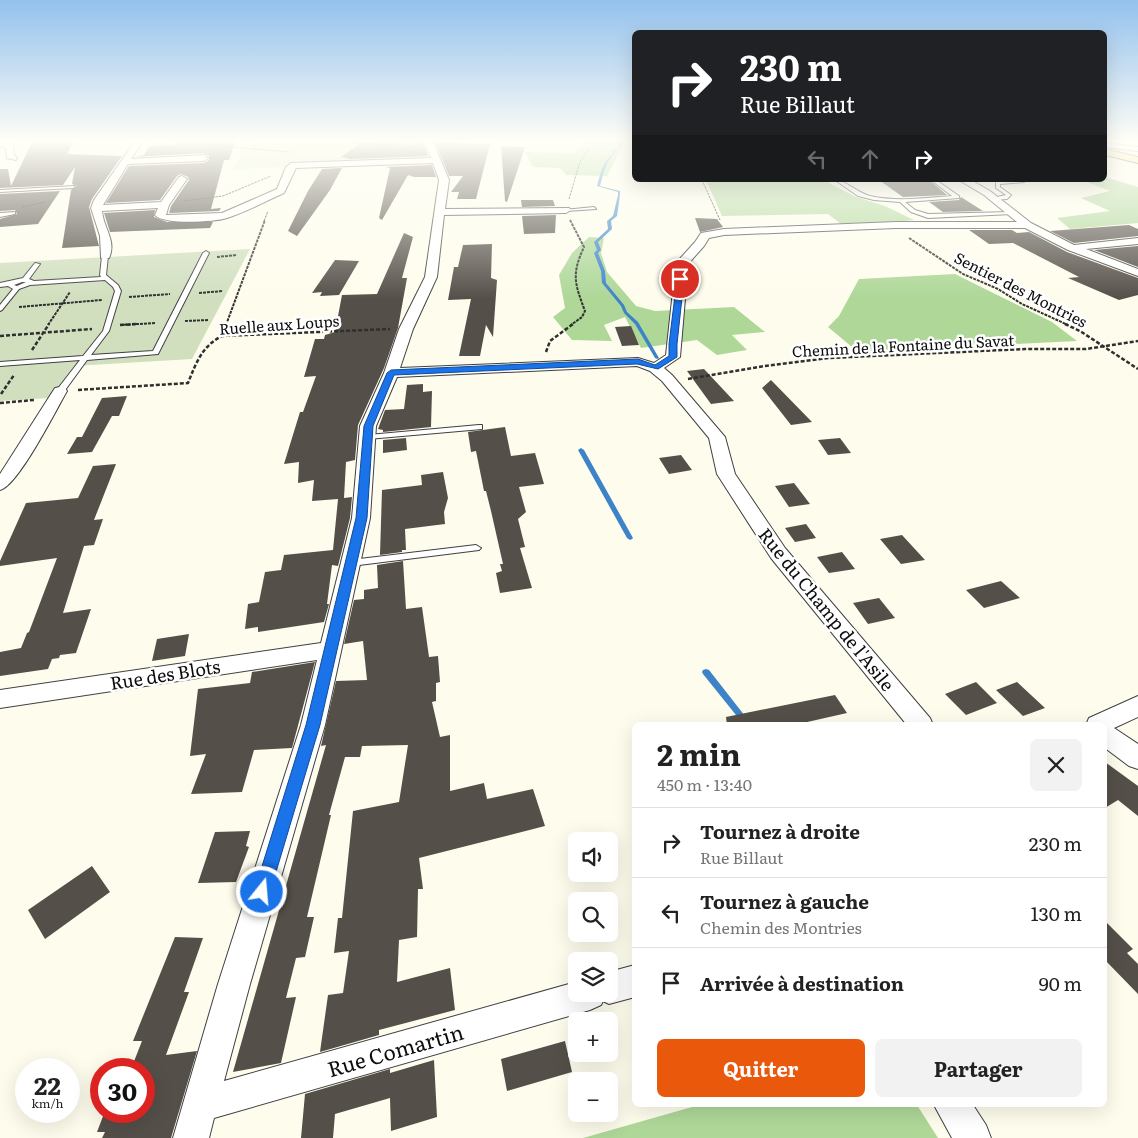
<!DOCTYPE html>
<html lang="fr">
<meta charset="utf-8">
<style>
:root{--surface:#fff;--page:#f2f2f2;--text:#222;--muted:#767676;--line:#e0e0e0;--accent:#ea580c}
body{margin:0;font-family:Literata,serif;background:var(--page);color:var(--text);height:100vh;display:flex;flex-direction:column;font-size:19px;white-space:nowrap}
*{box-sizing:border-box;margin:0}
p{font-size:16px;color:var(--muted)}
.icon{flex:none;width:28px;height:28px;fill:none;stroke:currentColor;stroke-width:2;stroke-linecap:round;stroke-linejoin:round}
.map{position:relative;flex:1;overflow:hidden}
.side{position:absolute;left:632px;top:722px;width:475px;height:385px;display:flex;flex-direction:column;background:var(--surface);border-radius:8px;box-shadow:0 5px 20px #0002}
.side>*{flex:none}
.banner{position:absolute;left:632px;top:30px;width:475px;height:152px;border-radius:8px;box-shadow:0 5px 20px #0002;background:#202124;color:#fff;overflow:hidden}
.controls{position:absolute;left:568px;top:832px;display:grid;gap:10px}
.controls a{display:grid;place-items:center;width:50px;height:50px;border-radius:8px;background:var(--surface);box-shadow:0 5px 20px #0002;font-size:25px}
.speed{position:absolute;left:15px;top:1058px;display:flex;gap:10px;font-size:25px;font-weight:700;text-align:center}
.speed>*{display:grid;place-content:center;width:65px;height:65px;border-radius:50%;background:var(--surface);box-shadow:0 5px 20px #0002;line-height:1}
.speed small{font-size:12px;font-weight:400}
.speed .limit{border:8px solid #d22;background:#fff;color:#111}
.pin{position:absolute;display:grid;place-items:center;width:42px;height:42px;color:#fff;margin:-21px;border:2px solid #fff;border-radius:50%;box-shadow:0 1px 5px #0007}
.me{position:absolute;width:55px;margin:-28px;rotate:17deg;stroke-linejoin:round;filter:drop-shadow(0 0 4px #0008)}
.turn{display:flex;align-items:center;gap:18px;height:105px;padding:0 25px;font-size:22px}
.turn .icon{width:65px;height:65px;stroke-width:2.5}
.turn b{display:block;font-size:35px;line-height:42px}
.lanes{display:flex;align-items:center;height:48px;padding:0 25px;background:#0003;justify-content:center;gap:25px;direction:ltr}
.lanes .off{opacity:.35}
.round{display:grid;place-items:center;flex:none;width:52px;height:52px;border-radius:8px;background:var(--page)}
.head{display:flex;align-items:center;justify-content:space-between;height:85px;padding:0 25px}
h1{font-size:30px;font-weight:700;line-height:38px}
.primary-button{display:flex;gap:10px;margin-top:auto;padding:10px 25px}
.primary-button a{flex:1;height:58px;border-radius:8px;background:var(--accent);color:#fff;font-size:20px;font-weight:700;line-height:58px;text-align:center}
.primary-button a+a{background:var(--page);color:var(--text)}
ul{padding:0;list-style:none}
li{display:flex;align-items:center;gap:15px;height:70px;padding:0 25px;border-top:1px solid var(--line)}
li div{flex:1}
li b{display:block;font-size:19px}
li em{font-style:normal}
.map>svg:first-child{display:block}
.forest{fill:#aed798}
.cemetery{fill:#d1dfbf}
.pitch{fill:#deefc9}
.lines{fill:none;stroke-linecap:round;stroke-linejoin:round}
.stream{fill:#3d83c8;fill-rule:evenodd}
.building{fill:#554f49}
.service-casing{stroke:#404040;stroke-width:2}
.minor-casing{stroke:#404040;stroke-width:2}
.primary-casing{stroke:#1e1e1e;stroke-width:2}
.path-far2{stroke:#2f2f2f;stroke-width:1;stroke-dasharray:2.5 1;stroke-linecap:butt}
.path-far1{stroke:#2f2f2f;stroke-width:2;stroke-dasharray:3 1;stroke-linecap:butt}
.path{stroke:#2f2f2f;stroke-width:2.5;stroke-dasharray:4 2;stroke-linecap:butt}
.service{fill:#fff;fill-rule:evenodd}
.minor{fill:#fff;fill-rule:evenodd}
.primary{fill:#f4df68;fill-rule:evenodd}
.route{fill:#1a73e8;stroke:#114b97}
.labels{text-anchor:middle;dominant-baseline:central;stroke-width:5;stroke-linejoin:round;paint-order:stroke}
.far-street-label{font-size:15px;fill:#0d0d0d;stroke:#fff}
.street-label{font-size:18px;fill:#0d0d0d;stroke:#fff}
.near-street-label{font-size:21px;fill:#0d0d0d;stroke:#fff}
</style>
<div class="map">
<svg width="1138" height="1138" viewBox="0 0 1138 1138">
<rect width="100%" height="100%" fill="#fefded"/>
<path class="forest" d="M582 140H626L607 176 566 175 560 168 533 167 525 152 574 153Z
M1105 177 1138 187V223L1070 229 1057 218 1110 211 1081 198 1110 191 1081 180H1105Z
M706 180H803L827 182 856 197 885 206 914 220 845 227 828 214 722 216Z
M589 237 604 238 601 253 607 272 636 306 655 311 734 307 765 332 732 335 747 350 717 355 697 340 641 348 625 317 604 325 612 341 572 340 553 317 565 308 559 275 572 253Z
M955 274 1052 322 1077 341 858 352 828 327 839 316 859 279Z
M699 1105H917L938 1138H583Z"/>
<path class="cemetery" d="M250 249 192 359 74 366 50 398 0 401V263Z"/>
<path class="pitch" d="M263 140H425L430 158 298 163 287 167 234 169 244 151Z"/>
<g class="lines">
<path class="stream" d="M621 140H623L621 149 614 151 615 154C606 160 603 175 600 186L620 191V195L617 216 611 221 612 229 598 242 601 250 598 253 605 271 606 283 624 305 627 312 638 322 659 358 657 359 655 358 635 324 624 313 621 306 602 283 601 271 594 253 597 250 594 242 608 229 607 221 613 216 618 195V192L597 186C600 175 603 160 613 154L612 150 619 149Z
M581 448 584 450 633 538 632 539 630 540 627 538 578 450Z
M706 669 709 670 752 725H744L703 674 702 672 703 670Z"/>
</g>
<path class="building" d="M33 140H75L67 154 122 156 92 199 89 207 99 246 62 248 71 190 77 186 72 184 75 167 63 185 0 188V169H8L11 186Z
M176 140H236L229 160H224L211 209 221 208 219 211 169 213 171 206 189 180 188 177 181 174 177 176 160 200 106 203 129 166 204 163 209 160V156L204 153 135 157 144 155 149 146 176 145Z
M365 140H405L399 143 403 147 423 142 428 156 350 159 341 157Z
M491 140 476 199H457L459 192H451L463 176H449L435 142 488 144Z
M501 146 525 147 507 202 505 201Z
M432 165 436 177H414L408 175 382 220 379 218 390 168 385 167Z
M342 168 330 190 297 236 288 231 308 191 322 169Z
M879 180H929L947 195 903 197Z
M60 191 38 224 0 227V219L17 214 15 210 0 211V194Z
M961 197 983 211 943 212 929 202 959 200Z
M521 200H553L555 206 522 207Z
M155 210 154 217 167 222H213L210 228 110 232 104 213Z
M556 215 555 233 524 234 522 216Z
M695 218 717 219 723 227 700 232Z
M1129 225 1138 229V236L1074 243 1050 231Z
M969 230H1012L1017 233 1029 232 1067 252 1138 278V295L1119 300 1068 278 1079 277 1013 243 989 244Z
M404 233 413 237 402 278H407L398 328 384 368 358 425 355 460 346 462 344 498 352 497 350 518 338 566 332 565 327 604H329L324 622 258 632V627L245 629 248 604 259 602 265 572 281 570 284 555 333 550 338 499 312 501 314 480 298 483 299 462 284 464 300 412H303L316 376 304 377 315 339H324L325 335 335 332 342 295 377 294Z
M492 244 491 278 497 280 493 337 486 325 480 356H459L471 299 448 300 454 267H458L463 245Z
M1138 246V267L1094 250Z
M335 260 359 261 339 295 320 296 322 292 312 293Z
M631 326 639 345 622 346 615 327Z
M704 369 734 401 711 404 687 371Z
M771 380 812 422 791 425 762 388Z
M423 384V392L432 391 431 427 383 432V430L378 429 385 410 404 409 407 385Z
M127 396 119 416H112L92 452 67 454 77 437H82L102 398Z
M505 427 511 456 535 453 544 484 519 487 526 512 518 519 525 547 520 548 532 588 500 593 496 573 502 571 500 564H503L491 511 486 491H484L476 451 471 452 468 432Z
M406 438 407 450 383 453V440Z
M840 438 851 453 828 455 818 440Z
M681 455 692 470 669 474 659 458Z
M116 464 94 520 103 519 94 545 84 546 63 613 91 609 76 653 60 655 59 658 52 659 48 669 0 676V652L21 648 27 633 29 632 57 558 0 566V561L26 503 78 498 93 466Z
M443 472 448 498 444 512 445 524 405 529 406 550H402V552L380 555 382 490 422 485 421 475Z
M794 483 810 504 789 507 775 486Z
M806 524 816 538 795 542 785 528Z
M902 535 925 560 901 564 880 539Z
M842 552 855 569 829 573 817 557Z
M403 561 406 609 422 607 429 657 438 656 440 682 436 683V701L432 702 440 737 450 735V791L484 783 487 799 533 789 545 826 419 858 423 889H418L417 937 399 940 397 982 450 968 455 1010 379 1030V1035L320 1052 328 995 343 993 349 951 334 953 338 918H342L353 811 399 802 408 745 362 746 360 757H345L329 815H331L307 917H314L305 957 296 958 286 998 296 997 281 1063 233 1072 326 745 321 746 336 681 367 680 363 641 344 644 354 600 364 599V590L378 588 377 565Z
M1001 581 1020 598 984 608 966 590Z
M879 598 895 618 868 624 853 603Z
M189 634 185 656 152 661 157 639Z
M315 662 292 748 254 750 242 792 191 794 206 754 190 756 198 689 250 683 252 672Z
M976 682 997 703 966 715 945 694Z
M1017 682 1045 708 1023 716 996 690Z
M835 695 847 713 794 725H727L726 717Z
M1105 762 1138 786V816L1118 800 1105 808Z
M250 831 246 846 249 847 236 882 198 883 215 832Z
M92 866 110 892 45 939 28 910Z
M1105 921 1133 949 1127 953 1138 964V994L1105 960Z
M175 937 203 938 184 992H189L166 1055 197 1051 171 1138H102L105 1132H97L105 1111H144V1069H131L142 1041H133Z
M565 1041 572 1072 507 1091 501 1059Z
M434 1060 437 1117 391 1131 390 1098 335 1114 333 1138H301L305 1094 390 1069V1073Z"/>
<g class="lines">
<defs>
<path id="service" d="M416 140H424L403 145 401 144Z
M835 180C845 180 858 193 870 196 897 202 925 198 952 196L931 180H936L959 196V198L905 202 915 210 928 214 1012 212 1014 213 1012 214 928 218 911 212 900 202 874 200 858 196Z
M1002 180 1022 181 1024 182 1000 184V187L1011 195 1007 199 993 200V198L1006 195 996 188V182Z
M75 186 73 188 0 192V190Z
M594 207 596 209 566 211 564 210Z
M15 212V214L0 217V213Z
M206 251 209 253 158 354 87 360 63 393H60L56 391 80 360 0 366V362L83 356 103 331 115 291 113 287 105 280 30 285 19 289 2 310 0 311V305L13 289 8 286 0 287V283L23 278 35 263 40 264 29 279 34 281 101 277 100 275 102 256 105 254 108 256 106 275 118 285 121 291 109 331 91 355 153 351 203 253ZM22 282H26L17 286 14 285Z
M479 425H482V429L368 439 364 437 368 435Z
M476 545 481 548 479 550 351 566 346 563 351 560Z"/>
<path id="minor" d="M136 140H144L131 159 204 155 208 158 204 161 128 164 103 205 161 202 179 177 182 176 187 179 169 205 166 215 222 213 277 189 286 167 291 163 431 158 424 140H432L449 180 445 209 569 208 571 210 566 213 444 215 437 277 413 329 400 368 638 358 654 363 666 355 676 263 695 242 701 233 724 229 896 222H1017L984 195 959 180H971L990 191 1031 223 1074 245 1138 238V244L1086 249 1138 269V276L1068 250 1025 228H896L724 235 709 238 704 246 688 264 680 357 664 368 672 375 725 437 735 474 785 548 930 718 933 725H907L771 558 717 474 709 438 662 381 650 371 637 366 397 377 376 426 370 518 325 725 250 984 224 1081 576 982V994H609V972L635 965V997L609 1004 603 1001 601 1005 590 1010 214 1118 209 1138H173L218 984 301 725 317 660 0 708V690L321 643 352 518 360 426 384 373 399 329 425 277 439 180 433 163 296 168 284 193C266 201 246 212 227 218 214 222 163 225 155 215L158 208 102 211C103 227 117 241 109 258H101L100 236 91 208 94 200Z
M0 142 13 144 14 155 17 158 16 160 7 158 6 148 0 146Z
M1105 143 1138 147V151L1105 147Z
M60 387 65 388 67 391C56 410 18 486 0 490V474L53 391 55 388Z
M1138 696V717L1114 728 1138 744V769L1129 766 1105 748V725H1086L1089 718Z
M934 1105H973L986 1125 991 1138H952Z"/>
<path id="primary" d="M1105 149 1138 157V163L1105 155Z"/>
</defs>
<use href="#service" class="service-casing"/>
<use href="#minor" class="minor-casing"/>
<use href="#primary" class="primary-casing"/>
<path class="path-far2" d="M189 141 198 140
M352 143 388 144
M152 144H170
M209 145 290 152
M255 146 268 140
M702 180 720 220
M569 199 580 162 594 140
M184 201 223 196 271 176
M22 207 45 202
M264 221 268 211"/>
<path class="path-far1" d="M570 220 584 247C571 275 575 284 585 311L582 317 571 325
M909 238 963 274 998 289 1022 304 1068 325
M217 257 237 255
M199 293 223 291
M129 297 170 294
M19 307 102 300
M185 321 209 320
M48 325 70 292
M120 325 156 323
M226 325 265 220"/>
<path class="path" d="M1065 324 1080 331 1138 369
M120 325 137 324
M0 336 92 329
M222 336 226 324
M32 350 49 324
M546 352 550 341 573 324
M688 379 765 366 829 358 1025 349H1086L1138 341
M78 390 188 383C196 363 202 346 222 336L390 329
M1 394 14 375
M0 403 34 400"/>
<use href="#service" class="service"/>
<use href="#minor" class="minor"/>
<use href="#primary" class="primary"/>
</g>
<linearGradient id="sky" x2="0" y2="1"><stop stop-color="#93c1ed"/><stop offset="0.47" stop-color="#fffef7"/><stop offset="1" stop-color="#fffef7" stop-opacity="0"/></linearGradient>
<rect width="1138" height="299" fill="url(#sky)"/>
<path class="route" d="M680 277 684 279 677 344V357L658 369 637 364 394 375 373 426 367 518 320 725 270 892 268 897 262 900 256 897 254 892 306 725 356 518 364 426 387 373 391 370 638 359 655 365 669 356V344L677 279Z"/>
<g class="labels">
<g class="far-street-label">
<text transform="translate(1021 289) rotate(27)">Sentier des Montries</text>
<text transform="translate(279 324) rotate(-4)">Ruelle aux Loups</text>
<text transform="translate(903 345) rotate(-3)">Chemin de la Fontaine du Savat</text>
</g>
<g class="street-label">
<text transform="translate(827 609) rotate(51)">Rue du Champ de l'Asile</text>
<text transform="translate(165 674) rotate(-9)">Rue des Blots</text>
</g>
<g class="near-street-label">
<text transform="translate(395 1049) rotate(-16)">Rue Comartin</text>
</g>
</g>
</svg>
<div class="controls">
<a><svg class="icon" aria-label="sound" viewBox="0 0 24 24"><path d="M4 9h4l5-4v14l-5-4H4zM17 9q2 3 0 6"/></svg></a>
<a><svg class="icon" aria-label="search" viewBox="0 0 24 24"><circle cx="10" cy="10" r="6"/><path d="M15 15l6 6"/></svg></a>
<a><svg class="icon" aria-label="layers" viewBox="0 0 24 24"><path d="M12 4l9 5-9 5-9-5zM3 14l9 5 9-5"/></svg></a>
<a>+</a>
<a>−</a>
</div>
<div class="speed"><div>22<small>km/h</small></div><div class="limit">30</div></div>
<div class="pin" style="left:680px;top:279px;background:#d93025"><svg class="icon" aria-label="arrive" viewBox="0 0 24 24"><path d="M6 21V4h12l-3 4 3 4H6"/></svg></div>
<svg class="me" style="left:262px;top:892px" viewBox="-20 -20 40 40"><circle r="17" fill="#1a73e8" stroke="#fff" stroke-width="3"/><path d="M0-11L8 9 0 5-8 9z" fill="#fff"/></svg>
<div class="banner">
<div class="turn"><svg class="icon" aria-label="right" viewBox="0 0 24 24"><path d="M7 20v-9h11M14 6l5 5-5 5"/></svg><div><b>230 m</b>Rue Billaut</div></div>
<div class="lanes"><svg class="icon off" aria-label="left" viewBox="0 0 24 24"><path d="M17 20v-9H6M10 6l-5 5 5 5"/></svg><svg class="icon off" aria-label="ahead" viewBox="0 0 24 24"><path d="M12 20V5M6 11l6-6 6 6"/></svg><svg class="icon" aria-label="right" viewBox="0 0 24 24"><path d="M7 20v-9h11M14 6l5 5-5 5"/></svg></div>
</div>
<section class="side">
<div class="head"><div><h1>2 min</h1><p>450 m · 13:40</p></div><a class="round"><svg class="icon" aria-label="close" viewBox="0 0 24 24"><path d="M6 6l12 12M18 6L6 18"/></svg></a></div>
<ul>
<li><svg class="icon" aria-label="right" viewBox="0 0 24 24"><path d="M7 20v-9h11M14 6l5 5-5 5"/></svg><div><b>Tournez à droite</b><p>Rue Billaut</p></div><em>230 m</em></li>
<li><svg class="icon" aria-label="left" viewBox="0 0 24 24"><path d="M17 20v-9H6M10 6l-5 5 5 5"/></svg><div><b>Tournez à gauche</b><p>Chemin des Montries</p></div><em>130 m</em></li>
<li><svg class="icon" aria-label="arrive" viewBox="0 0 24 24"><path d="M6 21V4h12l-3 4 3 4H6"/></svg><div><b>Arrivée à destination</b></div><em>90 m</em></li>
</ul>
<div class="primary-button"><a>Quitter</a><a>Partager</a></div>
</section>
</div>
